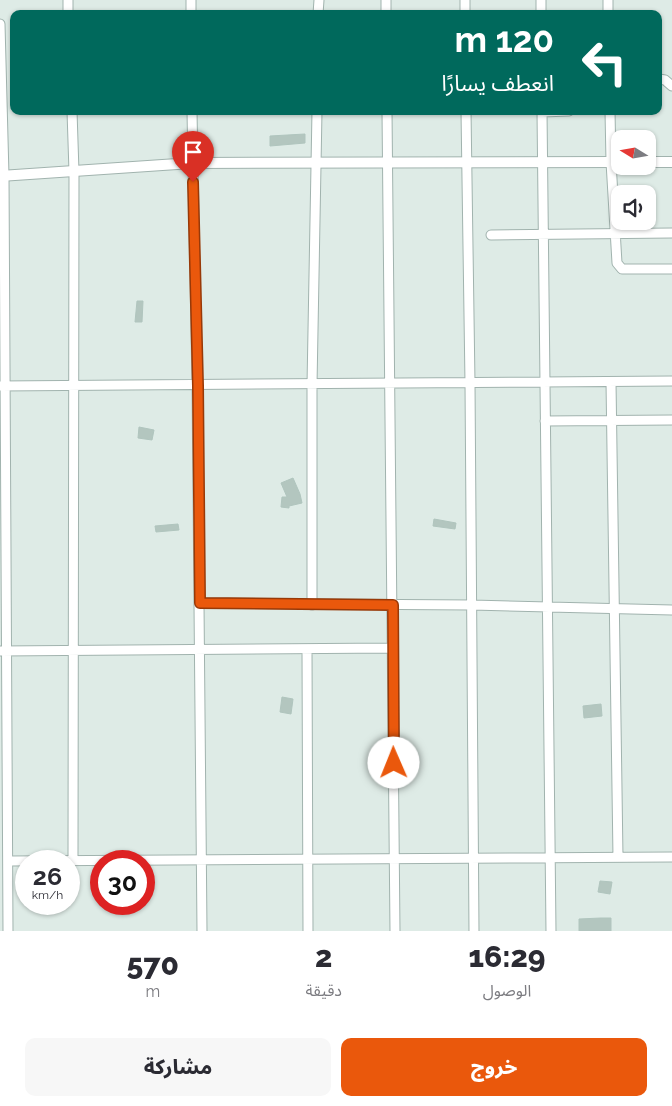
<!DOCTYPE html>
<html lang="ar">
<meta charset="utf-8">
<style>
:root{--surface:#fff;--page:#f7f7f7;--text:#2b2b33;--muted:#7c7c81;--accent:#ea580c}
body{margin:0;font-family:Raleway,"Noto Sans Arabic",sans-serif;background:var(--page);color:var(--text);direction:rtl;height:100vh;display:flex;flex-direction:column;font-size:19px;white-space:nowrap}
*{box-sizing:border-box;margin:0}
p{font-size:16px;color:var(--muted)}
.icon{flex:none;width:28px;height:28px;fill:none;stroke:currentColor;stroke-width:2;stroke-linecap:round;stroke-linejoin:round}
.map{position:relative;height:931px;overflow:hidden;direction:ltr}
.details{display:flex;flex-direction:column;background:var(--surface);flex:1}
.details>*{flex:none}
.banner{position:absolute;left:10px;top:10px;width:652px;height:105px;border-radius:10px;box-shadow:0 1px 4px #0004;direction:rtl;background:#00695c;color:#fff;overflow:hidden}
.needle{width:32px;rotate:281deg}
.tools{position:absolute;left:611px;top:130px;display:grid;gap:10px}
.tools a{display:grid;place-items:center;width:45px;height:45px;border-radius:10px;background:var(--surface);box-shadow:0 1px 4px #0004;font-size:25px}
.speed{position:absolute;left:15px;top:850px;display:flex;gap:10px;font-size:25px;font-weight:700;text-align:center}
.speed>*{display:grid;place-content:center;width:65px;height:65px;border-radius:50%;background:var(--surface);box-shadow:0 1px 4px #0004;line-height:1}
.speed small{font-size:12px;font-weight:400}
.speed .limit{border:8px solid #d22;background:#fff;color:#111}
.pin{position:absolute;display:grid;place-items:center;width:42px;height:42px;color:#fff;margin:-51px -21px;border-radius:50% 50% 50% 0;rotate:-45deg;box-shadow:0 0 5px #0007}
.pin .icon{rotate:45deg}
.me{position:absolute;width:55px;margin:-28px;rotate:359deg;stroke-linejoin:round;filter:drop-shadow(0 0 4px #0008)}
.turn{display:flex;align-items:center;gap:18px;height:105px;padding:0 25px;font-size:22px}
.turn .icon{width:65px;height:65px;stroke-width:2.5}
.turn b{display:block;font-size:35px;line-height:42px}
.eta{display:flex;justify-content:space-evenly;align-items:center;height:85px;text-align:center}
.eta b{font-size:30px;font-weight:800;line-height:35px}
.primary-button{display:flex;gap:10px;margin-top:auto;padding:10px 25px}
.primary-button a{flex:1;height:58px;border-radius:10px;background:var(--accent);color:#fff;font-size:20px;font-weight:800;line-height:58px;text-align:center}
.primary-button a+a{background:var(--page);color:var(--text)}
.map>svg:first-child{display:block}
.building{fill:#b3c6bf;stroke:#b0c5be}
.lines{fill:none;stroke-linecap:round;stroke-linejoin:round}
.minor-casing{stroke:#a1b3ae;stroke-width:11}
.tertiary-casing{stroke:#a1b3ae;stroke-width:12}
.minor{stroke:#fff;stroke-width:9}
.tertiary{stroke:#fff;stroke-width:10}
.route-casing{stroke:#983908;stroke-width:12}
.route{stroke:#ea580c;stroke-width:9}
</style>
<div class="map">
<svg width="672" height="931" viewBox="0 0 672 931">
<rect width="100%" height="100%" fill="#deebe6"/>
<path class="building" d="M305 134V143L270 146V136Z
M137 301H143L142 322H135Z
M139 427 154 430 152 440 138 438Z
M293 478 300 494 302 503 289 506V508L281 507 282 497H287L281 483Z
M434 519 456 523 455 529 433 526Z
M178 524 179 530 156 532 155 526Z
M282 697 293 699 291 714 280 712Z
M601 704 602 716 584 718 583 706Z
M600 881 612 882 610 894 598 892Z
M601 918H611V931H579V919Z"/>
<g class="lines">
<defs>
<path id="minor" d="M68 0V14
M191 0V14
M386 0V14
M541 0V14
M608 0V14
M318 14 319 0
M465 14V0
M0 24 4 176 8 931
M659 79 665 80 672 86
M72 111 74 172 73 861
M192 111 197 386 202 931
M387 111 395 931
M466 111 470 383 474 931
M542 111 551 931
M610 111 611 162 617 263 622 269H672
M542 112 569 111
M491 235 672 233
M611 382 618 857
M0 386 672 381
M545 421 672 420
M200 603 472 605 672 610
M312 605V385L317 111
M307 649 308 931
M0 651 392 648
M8 861 672 857"/>
<path id="tertiary" d="M648 162H672
M0 176 192 163 620 162"/>
</defs>
<use href="#minor" class="minor-casing"/>
<use href="#tertiary" class="tertiary-casing"/>
<use href="#minor" class="minor"/>
<use href="#tertiary" class="tertiary"/>
</g>
<g class="lines">
<defs>
<path id="route" d="M193 182 198 386 200 603 393 605 394 763"/>
</defs>
<use href="#route" class="route-casing"/>
<use href="#route" class="route"/>
</g>
</svg>
<div class="tools">
<a><svg class="needle" viewBox="-14 -14 28 28"><path d="M0-13l5 13h-10z" fill="#e53935"/><path d="M0 13l5-13h-10z" fill="#7c7c81"/></svg></a>
<a><svg class="icon" aria-label="sound" viewBox="0 0 24 24"><path d="M4 9h4l5-4v14l-5-4H4zM17 9q2 3 0 6"/></svg></a>
</div>
<div class="speed"><div>26<small>km/h</small></div><div class="limit">30</div></div>
<div class="pin" style="left:193px;top:182px;background:#d93025"><svg class="icon" aria-label="arrive" viewBox="0 0 24 24"><path d="M6 21V4h12l-3 4 3 4H6"/></svg></div>
<svg class="me" style="left:394px;top:763px" viewBox="-20 -20 40 40"><circle r="19" fill="#fff"/><path d="M0-13L10 11 0 6-10 11z" fill="#ea580c"/></svg>
<div class="banner">
<div class="turn"><svg class="icon" aria-label="left" viewBox="0 0 24 24"><path d="M17 20v-9H6M10 6l-5 5 5 5"/></svg><div><b>120 m</b>انعطف يسارًا</div></div>
</div>
</div>
<section class="details">
<div class="eta">
<div><b>16:29</b><p>الوصول</p></div>
<div><b>2</b><p>دقيقة</p></div>
<div><b>570</b><p>m</p></div>
</div>
<div class="primary-button"><a>خروج</a><a>مشاركة</a></div>
</section>
